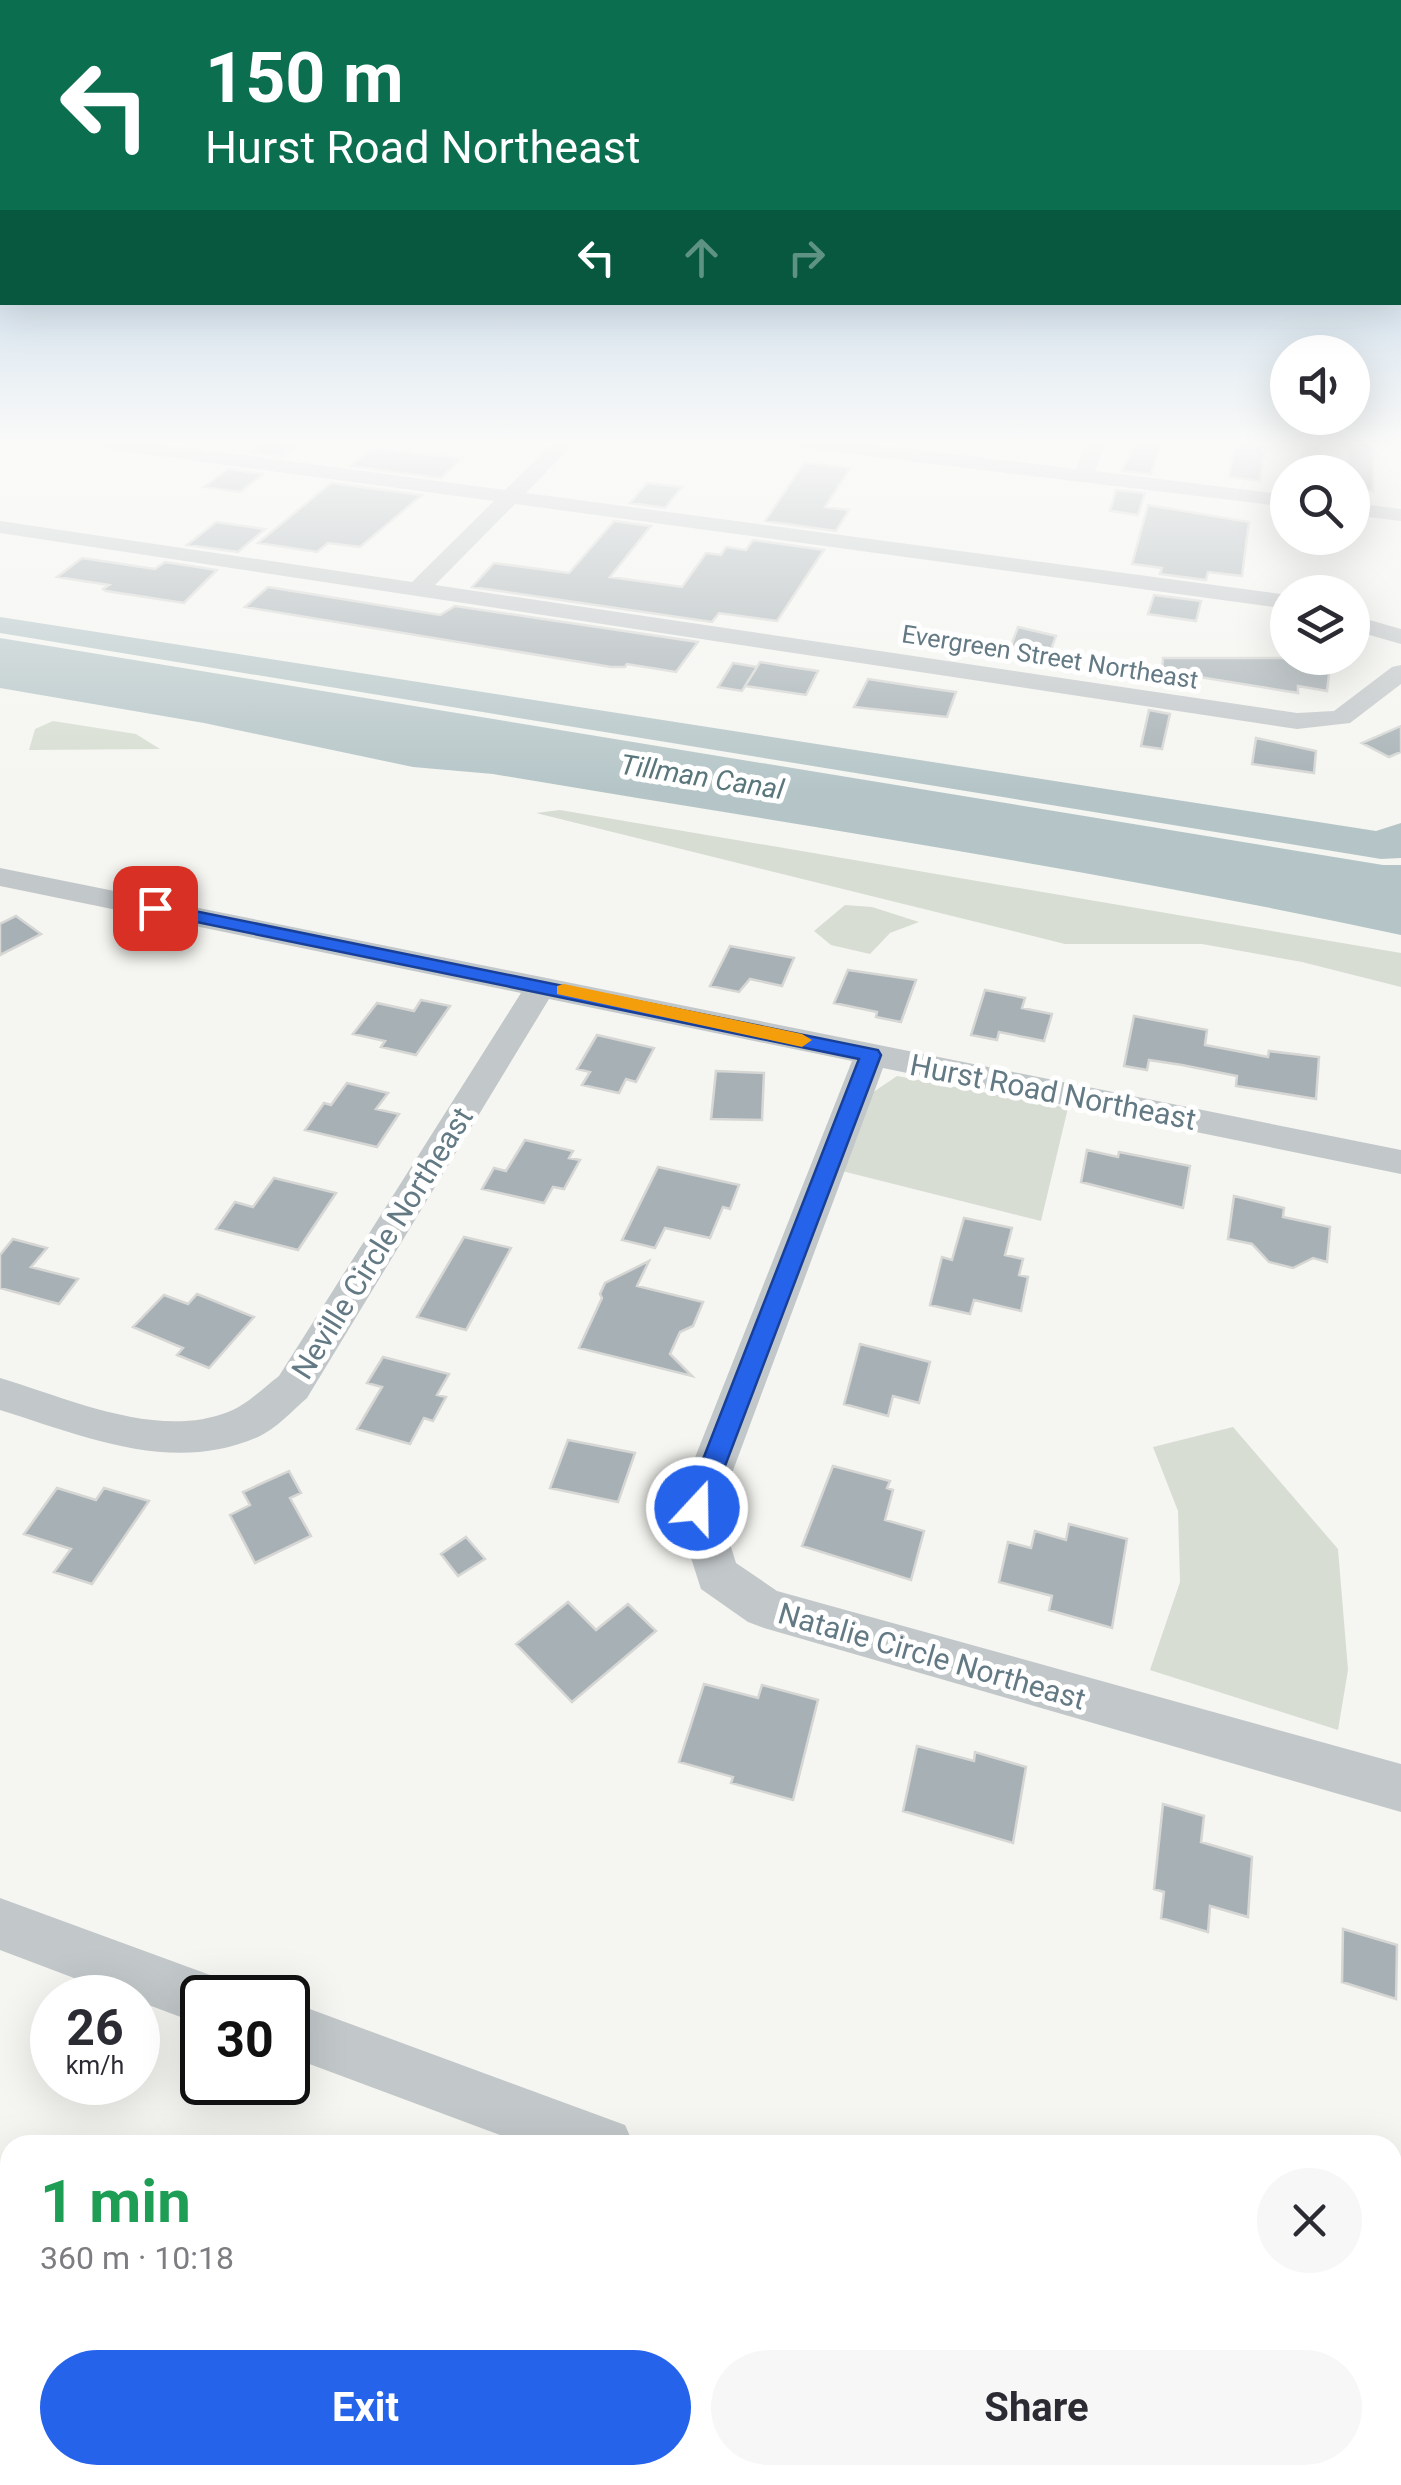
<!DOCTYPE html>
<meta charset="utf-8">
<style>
:root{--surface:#fff;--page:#f7f7f7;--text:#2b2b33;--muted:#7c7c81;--accent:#2563eb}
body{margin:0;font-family:Roboto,sans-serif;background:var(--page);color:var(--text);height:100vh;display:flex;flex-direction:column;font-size:38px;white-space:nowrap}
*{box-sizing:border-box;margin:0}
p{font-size:32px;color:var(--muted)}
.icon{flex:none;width:55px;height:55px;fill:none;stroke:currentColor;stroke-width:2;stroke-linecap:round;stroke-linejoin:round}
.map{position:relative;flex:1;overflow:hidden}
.details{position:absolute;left:0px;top:2135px;width:1402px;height:350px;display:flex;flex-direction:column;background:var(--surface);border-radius:30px 30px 0 0;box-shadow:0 10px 40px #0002}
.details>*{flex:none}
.guide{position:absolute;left:0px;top:0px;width:1402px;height:305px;box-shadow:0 10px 40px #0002;background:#0b6e4f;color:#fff;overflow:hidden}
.buttons{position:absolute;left:1270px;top:335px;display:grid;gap:20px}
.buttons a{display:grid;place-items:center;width:100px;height:100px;border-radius:50%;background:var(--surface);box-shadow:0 10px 40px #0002;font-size:50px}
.speed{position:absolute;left:30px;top:1975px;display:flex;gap:20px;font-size:50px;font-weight:700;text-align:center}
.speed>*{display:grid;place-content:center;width:130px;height:130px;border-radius:50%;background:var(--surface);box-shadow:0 10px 40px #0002;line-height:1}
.speed small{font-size:25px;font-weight:400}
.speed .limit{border:5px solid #111;border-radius:15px;background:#fff;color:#111}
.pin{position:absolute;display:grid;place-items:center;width:85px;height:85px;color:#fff;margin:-42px;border-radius:20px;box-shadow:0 5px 15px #0006}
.me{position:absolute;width:110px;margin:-55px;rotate:21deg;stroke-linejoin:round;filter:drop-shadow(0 0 8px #0008)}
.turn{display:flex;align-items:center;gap:35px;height:210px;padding:0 40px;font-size:45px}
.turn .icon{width:130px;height:130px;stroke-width:2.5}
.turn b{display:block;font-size:70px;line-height:85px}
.lanes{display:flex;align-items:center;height:95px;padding:0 40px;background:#0003;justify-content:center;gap:50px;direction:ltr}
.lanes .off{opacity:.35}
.round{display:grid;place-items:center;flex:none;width:105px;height:105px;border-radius:52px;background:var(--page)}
.overview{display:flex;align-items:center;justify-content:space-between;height:170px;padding:0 40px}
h1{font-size:60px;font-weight:700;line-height:75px;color:#1e9e55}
.primary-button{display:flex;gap:20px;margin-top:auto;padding:20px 40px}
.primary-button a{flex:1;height:115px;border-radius:60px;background:var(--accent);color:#fff;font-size:40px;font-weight:700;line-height:115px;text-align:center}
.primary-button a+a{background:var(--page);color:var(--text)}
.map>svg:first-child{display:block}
.green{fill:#d7ddd2}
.water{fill:#b5c5c7}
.building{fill:#a7b1b5;stroke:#d6d6d4;stroke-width:2.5}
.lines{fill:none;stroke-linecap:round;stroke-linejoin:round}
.minor{fill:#c2c7c9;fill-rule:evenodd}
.route{fill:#2563eb;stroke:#184099;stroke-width:2.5}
.slow{fill:#f59e0b}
.labels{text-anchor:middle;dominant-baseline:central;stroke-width:10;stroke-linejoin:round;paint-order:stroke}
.far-street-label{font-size:25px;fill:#637984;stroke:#fff}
.far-water-label{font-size:28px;font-style:italic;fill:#59767a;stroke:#fff}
.street-label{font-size:30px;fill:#637984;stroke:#fff}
</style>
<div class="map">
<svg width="1401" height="2485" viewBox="0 0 1401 2485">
<rect width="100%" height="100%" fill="#f5f5f1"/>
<path class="green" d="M53 721 136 734 160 749 29 750 35 729Z
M560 810 1401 953V987L1302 962 1202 944H1065L536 813Z
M845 905 872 907 919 922 890 933 870 954 831 945 814 931Z
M897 1076 1068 1108 1041 1221 842 1171 872 1093Z
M1233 1427 1338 1549 1348 1670 1338 1730 1150 1670 1180 1582 1178 1511 1153 1447Z
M0 2319 10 2322V2411L0 2407Z
M158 2475H378L401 2485H181Z"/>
<path class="water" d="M0 617 1376 831 1401 823V858L1381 859 0 633Z
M0 638 1383 865H1401V935C1100 870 797 825 493 774L413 767 204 723 0 688Z"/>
<path class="building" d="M263 442H302L284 457 250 452Z
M1136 442H1161L1151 474 1122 471Z
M1236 442 1265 444 1260 481 1229 477Z
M1350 442H1373V491L1352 488V469H1348Z
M382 449 419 454 462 458 441 478 351 466 370 450Z
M804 463 850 468 825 507 849 510 836 531 765 521Z
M228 469 263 474 240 492 204 487Z
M331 483 422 495 360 547 328 543 317 552 258 543Z
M647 483 682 487 665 508 630 503Z
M1116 490 1145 493 1138 515 1110 511Z
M1148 505 1249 522 1242 576 1208 572 1206 580 1160 574 1162 568 1132 564Z
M614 521 651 526 610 577 682 587 706 553 721 555 726 547 746 550 753 540 824 550 777 621 719 613 712 622 472 587 494 563 569 573Z
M216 522 265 529 238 552 187 545Z
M82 558 155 569 165 562 217 570 184 603 106 591 103 589 109 585 57 577Z
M268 587 440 615 455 606 698 642 676 672 627 664 625 667H611L245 607Z
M1154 595 1201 601 1196 621 1148 614Z
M1018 627 1056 636 1047 661 1009 651Z
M1163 658H1331L1327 691 1298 686V693L1162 671Z
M760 662 784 666 818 671 806 695 745 686Z
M733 663 757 667 742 691 718 687Z
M868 679 920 687 956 692 947 717 854 707Z
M1149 710 1170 714 1162 749 1141 746Z
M1401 726V752L1389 757 1362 743Z
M1256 738 1316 751 1314 773 1252 764Z
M16 916 41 934 0 955V924Z
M730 946 794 958 782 986 750 979 739 992 710 986Z
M848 970 916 980 901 1022 876 1017 877 1012 834 1003Z
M985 990 1025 998 1022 1008 1052 1014 1044 1041 999 1032 997 1040 971 1035Z
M421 1000 450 1006 416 1055 381 1047 385 1041 353 1034 377 1003 414 1011Z
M1134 1016 1207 1030 1205 1045 1268 1057 1269 1051 1319 1057 1316 1099 1236 1086 1237 1076 1182 1065 1149 1060 1147 1070 1124 1066Z
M597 1035 654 1048 636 1082 626 1079 619 1093 582 1085 590 1072 577 1069Z
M716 1071 764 1073 762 1120 711 1119Z
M347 1083 388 1093 376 1109 399 1114 377 1147 305 1130 324 1103 331 1105Z
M525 1140 573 1151 569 1158 580 1160 564 1189 553 1187 544 1203 482 1189 494 1168 506 1171Z
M1087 1150 1118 1157 1119 1152 1190 1166 1183 1208 1081 1182Z
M658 1167 739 1185 730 1209 723 1207 710 1238 665 1228 655 1248 622 1240Z
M274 1178 336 1193 298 1250 216 1229 235 1202 253 1207Z
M1234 1196 1284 1208 1283 1217 1330 1227 1327 1262 1313 1258 1293 1268 1269 1262 1252 1244 1228 1239Z
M964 1218 1012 1228 1005 1255 1023 1259 1019 1275 1028 1277 1021 1311 974 1300 970 1314 930 1305 942 1257 952 1260Z
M464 1237 511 1248 466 1330 417 1317Z
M13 1239 47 1248 31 1267 78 1279 59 1304 0 1288V1255Z
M649 1261 637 1286 703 1302 693 1326 680 1332 670 1354 692 1376 579 1348 602 1298 600 1294 605 1283Z
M197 1294 254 1317 209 1368 177 1355 183 1348 133 1327 164 1295 188 1304Z
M860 1344 930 1362 919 1403 893 1396 888 1416 844 1404Z
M383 1357 449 1374 437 1395 446 1397 433 1421 424 1418 410 1444 357 1429 382 1387 367 1383Z
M568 1440 635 1453 618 1502 550 1488Z
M833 1466 890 1481 887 1488 893 1490 885 1520 924 1531 911 1580 802 1546Z
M289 1471 301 1493 290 1498 311 1536 255 1563 230 1515 250 1505 243 1492Z
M57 1488 96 1500 104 1488 149 1501 92 1584 54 1572 71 1549 24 1534Z
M1069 1524 1127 1539 1112 1628 1049 1610 1052 1596 999 1582 1008 1542 1031 1548 1035 1531 1066 1540Z
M466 1537 485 1559 458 1576 441 1554Z
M568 1602 596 1630 628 1604 656 1631 572 1702 516 1644Z
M704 1684 758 1698 762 1685 818 1700 793 1800 731 1783 733 1777 679 1762Z
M917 1746 974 1761 975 1752 1026 1767 1013 1843 903 1811Z
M1163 1804 1204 1816 1201 1842 1252 1857 1248 1917 1210 1906 1208 1932 1161 1918 1164 1892 1154 1889Z
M1343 1929 1397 1945 1396 1999 1342 1982Z"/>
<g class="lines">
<path class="minor" d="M89 442H145L505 490 554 442H575L526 493 1288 595V609L515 504 435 585 1297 713 1334 711 1392 667 1401 665V684L1350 723 1297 729 0 533V521L412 582 494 501 99 448Z
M792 442H853L1076 469 1086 442H1106L1095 471 1288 495V507L802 448Z
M1302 442H1322L1318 472H1298Z
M1352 503 1401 509V521L1352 515Z
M1352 615 1401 629V644L1352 630Z
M0 868 1401 1150V1174L883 1068 719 1508 736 1563 777 1591 1401 1764V1812L764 1628 748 1622 701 1589 675 1508 852 1061 549 999 307 1398C292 1411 277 1428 258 1437 172 1475 84 1436 0 1410V1378C68 1398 157 1440 228 1412 247 1405 263 1388 279 1376L521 993 0 886Z
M0 1898 221 1979 229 1998H202V2025L138 2001V1998H127L0 1950Z
M288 2001 625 2125 634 2145H527L288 2056Z
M1392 2400 1401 2403V2467L1392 2464Z"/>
</g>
<linearGradient id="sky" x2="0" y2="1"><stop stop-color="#93bbdb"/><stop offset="0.56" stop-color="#fafaf9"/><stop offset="1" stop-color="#fafaf9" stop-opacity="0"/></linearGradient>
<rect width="1401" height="790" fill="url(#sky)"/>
<path class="route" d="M155 903 878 1050 881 1055 706 1516 697 1519 687 1516 684 1508 859 1059 148 912 146 908Z"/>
<path class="slow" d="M564 984 802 1034 812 1040 802 1047 557 994V986Z"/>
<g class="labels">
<g class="far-street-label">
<text transform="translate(1050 657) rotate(9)">Evergreen Street Northeast</text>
</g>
<g class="far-water-label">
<text transform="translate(702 777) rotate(9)">Tillman Canal</text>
</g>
<g class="street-label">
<text transform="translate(1053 1092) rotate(11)">Hurst Road Northeast</text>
<text transform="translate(382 1243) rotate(-58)">Neville Circle Northeast</text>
<text transform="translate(932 1656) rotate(16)">Natalie Circle Northeast</text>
</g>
</g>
</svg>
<div class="buttons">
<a><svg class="icon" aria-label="sound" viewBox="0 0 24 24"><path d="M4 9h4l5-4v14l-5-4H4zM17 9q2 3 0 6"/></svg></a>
<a><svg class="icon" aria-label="search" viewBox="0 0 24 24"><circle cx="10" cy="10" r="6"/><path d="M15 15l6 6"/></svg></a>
<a><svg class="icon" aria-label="layers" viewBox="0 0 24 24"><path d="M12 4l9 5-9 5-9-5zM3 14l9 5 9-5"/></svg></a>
</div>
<div class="speed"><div>26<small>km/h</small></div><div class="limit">30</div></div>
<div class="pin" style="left:155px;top:908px;background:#d93025"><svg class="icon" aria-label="arrive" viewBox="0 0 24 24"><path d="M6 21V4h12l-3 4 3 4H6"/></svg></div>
<svg class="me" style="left:697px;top:1508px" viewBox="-20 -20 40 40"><circle r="17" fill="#2563eb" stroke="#fff" stroke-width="3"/><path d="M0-11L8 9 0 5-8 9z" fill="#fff"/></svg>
<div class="guide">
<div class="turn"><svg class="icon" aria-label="left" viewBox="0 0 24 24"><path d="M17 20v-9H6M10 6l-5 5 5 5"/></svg><div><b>150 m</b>Hurst Road Northeast</div></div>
<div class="lanes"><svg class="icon" aria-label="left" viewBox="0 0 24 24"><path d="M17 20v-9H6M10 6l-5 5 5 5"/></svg><svg class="icon off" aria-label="ahead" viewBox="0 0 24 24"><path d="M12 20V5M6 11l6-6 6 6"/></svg><svg class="icon off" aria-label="right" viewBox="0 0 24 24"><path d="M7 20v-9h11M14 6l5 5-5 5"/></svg></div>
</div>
<section class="details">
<div class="overview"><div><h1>1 min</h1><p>360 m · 10:18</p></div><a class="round"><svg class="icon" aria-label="close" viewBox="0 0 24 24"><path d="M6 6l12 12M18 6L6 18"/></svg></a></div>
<div class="primary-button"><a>Exit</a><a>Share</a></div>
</section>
</div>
